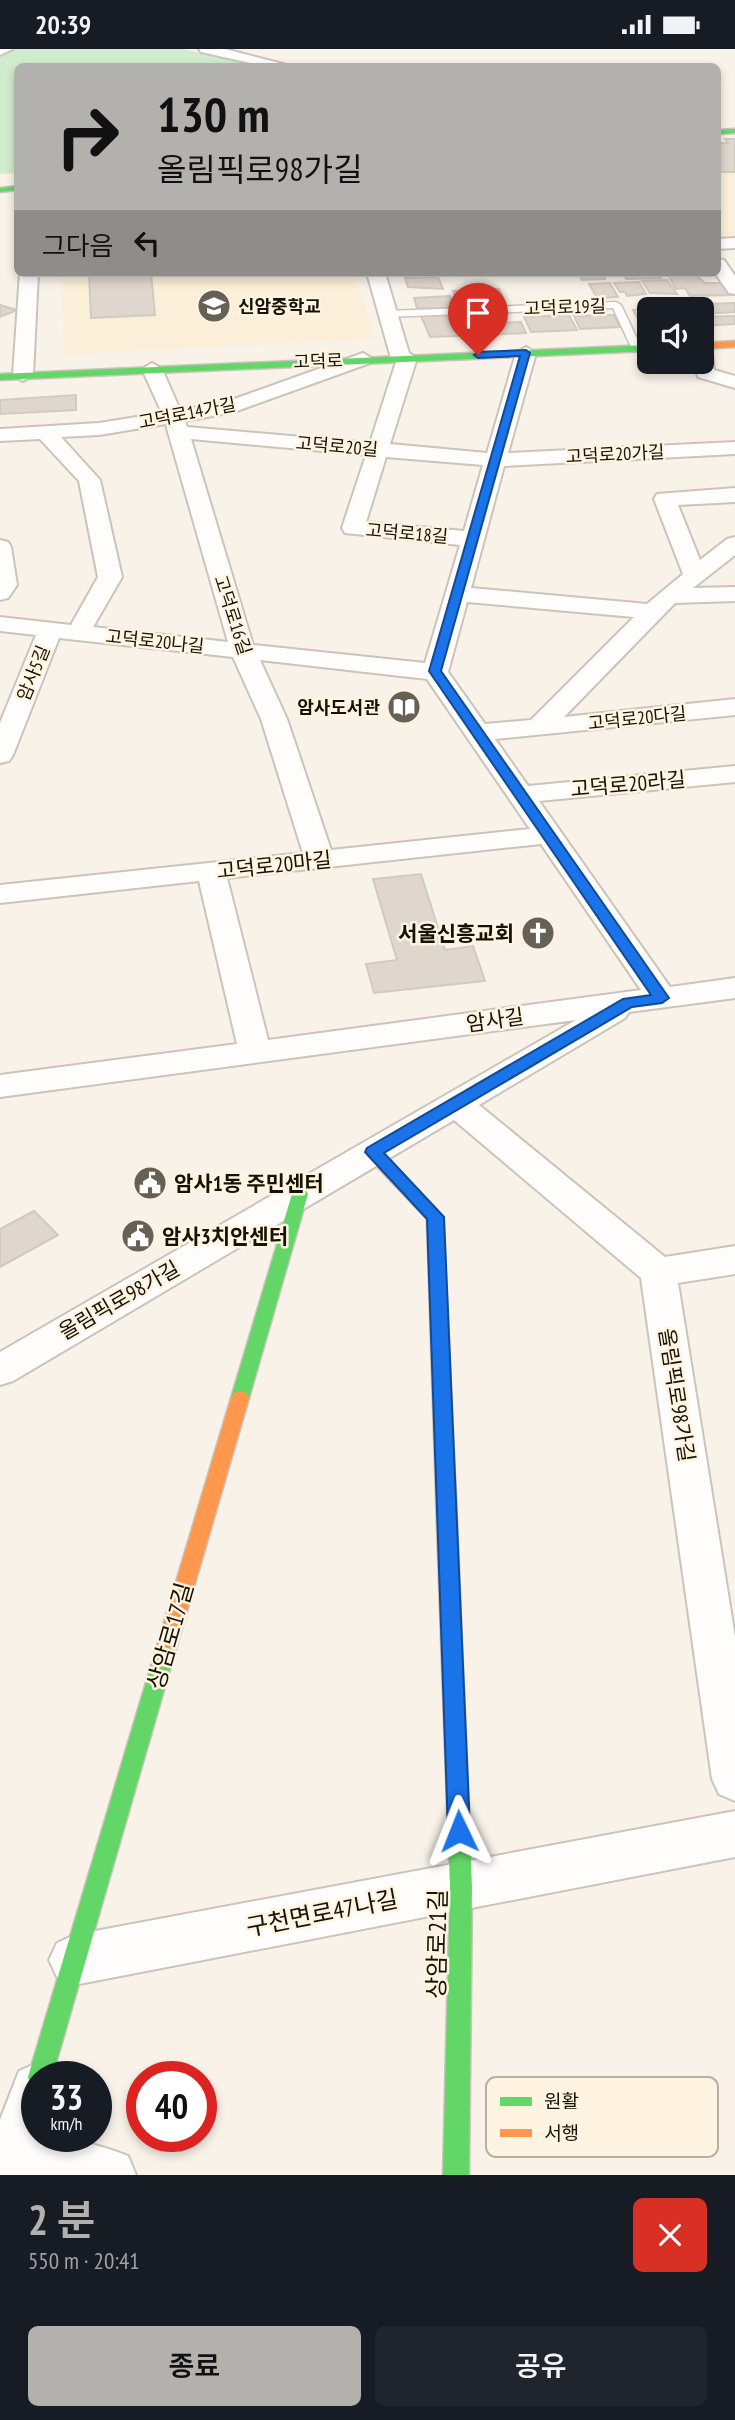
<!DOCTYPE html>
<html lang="ko">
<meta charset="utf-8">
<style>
:root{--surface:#171b24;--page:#20242c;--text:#f1f3f6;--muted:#9ea1a6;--accent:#b2b1ae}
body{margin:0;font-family:"PT Sans Narrow","Noto Sans KR",sans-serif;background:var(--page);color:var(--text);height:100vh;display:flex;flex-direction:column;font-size:26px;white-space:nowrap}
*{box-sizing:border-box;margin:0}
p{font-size:23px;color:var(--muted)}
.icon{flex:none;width:38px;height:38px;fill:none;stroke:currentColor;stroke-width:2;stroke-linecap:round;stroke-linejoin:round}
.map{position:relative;height:2126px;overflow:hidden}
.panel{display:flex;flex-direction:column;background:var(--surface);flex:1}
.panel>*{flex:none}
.banner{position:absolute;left:14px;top:14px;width:707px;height:214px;border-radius:10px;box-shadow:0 4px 10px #0003;background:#b2b1ae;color:#111;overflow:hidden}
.fabs{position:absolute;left:637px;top:248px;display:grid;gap:14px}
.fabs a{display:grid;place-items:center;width:77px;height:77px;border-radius:10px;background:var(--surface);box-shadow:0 4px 10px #0003;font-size:35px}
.speed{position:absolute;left:21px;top:2012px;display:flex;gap:14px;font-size:35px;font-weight:700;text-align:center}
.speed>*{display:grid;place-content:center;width:91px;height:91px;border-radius:50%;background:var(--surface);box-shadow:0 4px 10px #0003;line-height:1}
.speed small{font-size:18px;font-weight:400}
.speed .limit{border:10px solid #d22;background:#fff;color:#111}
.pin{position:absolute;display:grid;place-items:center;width:60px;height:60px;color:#fff;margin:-72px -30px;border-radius:50% 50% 50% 0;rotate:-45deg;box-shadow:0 0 7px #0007}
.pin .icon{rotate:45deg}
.me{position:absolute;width:77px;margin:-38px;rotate:358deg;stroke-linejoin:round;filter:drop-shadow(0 0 5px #0008)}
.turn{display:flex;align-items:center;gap:24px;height:147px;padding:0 28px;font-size:32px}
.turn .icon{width:91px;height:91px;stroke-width:2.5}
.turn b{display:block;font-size:49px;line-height:60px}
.then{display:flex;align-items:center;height:66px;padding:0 28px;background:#0003;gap:14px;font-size:26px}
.round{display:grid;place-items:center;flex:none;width:74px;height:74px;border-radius:10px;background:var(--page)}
.overview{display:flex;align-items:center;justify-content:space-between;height:119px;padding:0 28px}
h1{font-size:42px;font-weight:600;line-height:52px;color:var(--accent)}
.button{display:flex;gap:14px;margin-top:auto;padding:14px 28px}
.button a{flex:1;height:80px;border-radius:10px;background:var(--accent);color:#111;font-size:28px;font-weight:600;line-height:80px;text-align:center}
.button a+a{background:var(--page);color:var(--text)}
.status{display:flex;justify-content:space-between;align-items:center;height:49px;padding:0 35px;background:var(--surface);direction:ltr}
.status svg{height:19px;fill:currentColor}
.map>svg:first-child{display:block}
.built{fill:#fbefd9}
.green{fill:#d0eccc}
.building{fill:#dfd7ce;stroke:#d1cac0;stroke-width:2}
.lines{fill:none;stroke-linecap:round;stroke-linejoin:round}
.lane-casing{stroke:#cac4ba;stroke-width:3}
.street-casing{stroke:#cac4ba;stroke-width:4}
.fast-casing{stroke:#cac4ba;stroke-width:3}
.slow-casing{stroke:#cac4ba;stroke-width:3}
.lane{fill:#fefdfc;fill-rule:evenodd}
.street{fill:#fefdfc;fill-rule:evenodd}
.fast{fill:#63d668;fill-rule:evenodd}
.slow{fill:#ff974d;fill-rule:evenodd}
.route{fill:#1a73e8;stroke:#114b97;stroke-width:2}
.labels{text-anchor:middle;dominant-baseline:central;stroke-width:5;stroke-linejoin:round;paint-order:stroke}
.far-poi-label{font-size:18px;font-weight:bold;fill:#171206;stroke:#fff4e1;text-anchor:start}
.far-street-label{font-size:18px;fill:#171206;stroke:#fff4e1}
.street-label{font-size:21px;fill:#171206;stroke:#fff4e1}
.poi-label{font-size:21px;font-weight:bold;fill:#171206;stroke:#fff4e1;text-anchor:start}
.near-street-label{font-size:24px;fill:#171206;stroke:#fff4e1}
.key{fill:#fff4e1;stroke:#b9b09f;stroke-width:2}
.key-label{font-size:19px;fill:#171206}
</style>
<div class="status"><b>20:39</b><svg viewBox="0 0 49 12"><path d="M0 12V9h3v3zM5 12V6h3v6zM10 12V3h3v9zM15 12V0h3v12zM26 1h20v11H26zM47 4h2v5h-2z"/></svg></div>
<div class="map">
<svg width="735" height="2126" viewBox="0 0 735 2126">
<rect width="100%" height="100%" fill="#f8f2e8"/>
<path class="built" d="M735 90V187L718 188V91Z
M62 224H355L374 290 64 305Z"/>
<path class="green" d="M0 0H182L259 17 18 18 17 124 0 125Z"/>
<path class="building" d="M725 90H735V123H718V94H728Z
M89 224H151L155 266 91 269Z
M579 224H612L613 226H604L605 230 582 231Z
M623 224H658L661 229 626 230Z
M667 224H693L705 234H724L732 246 690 247 685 239 676 240Z
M438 228 443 240 408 238 405 229Z
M667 231 677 245 650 244 642 232Z
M639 233 646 245 627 247 625 243H620L614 234Z
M610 234 618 248 597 249 589 235Z
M499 240 506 255 460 257 453 242Z
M450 247 455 259H417L414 249Z
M735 254V263L702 265V261H682L679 256Z
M0 256 17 261 0 268Z
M673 259 649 261V279H643L633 261Z
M449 266 453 276 521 273 526 284 430 288 421 267Z
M569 266 577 281 531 283 524 268Z
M614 266 620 278 580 280 574 267Z
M735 267V275L702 277V268Z
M76 346V361L0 365V351Z
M421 825 445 901 473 897 485 932 374 944 366 915 397 911 373 830Z
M34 1162 58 1186 0 1218V1180Z"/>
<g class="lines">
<defs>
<path id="lane" d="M616 253 621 256 642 300 641 302 632 300 613 259 388 268 383 265 388 262Z"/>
<path id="street" d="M0 0H13L0 6Z
M199 0H225L295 18H268L201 3Z
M735 189V199L718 200V190Z
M718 210 724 211 735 227V245L729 244 715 224H718Z
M20 224H38L33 326 23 332 13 326Z
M367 224H385L409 304 417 309 390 395 487 404 516 304 526 298 536 304 508 404 735 393V405L504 417 471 539 647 555 683 525 654 450 657 445 735 439V453L678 456 700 511 727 490 735 488V506L693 539 735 538V552L675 554 564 668 735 650V666L495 690 528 737 735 717V733L539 752 670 938 735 929V949L629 963 625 969 479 1056 665 1208 735 1197V1225L678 1234 735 1588V1752L719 1745 712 1730 641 1229 454 1071 13 1332 0 1336V1303L576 971 0 1048V1026L237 995 199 832 0 854V836L303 804 261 670 233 608 59 589 13 706 9 712 0 714V674L36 586 0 582V568L71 576 98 528 79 432 40 390 0 392V380L99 374 162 364 142 320 152 314 162 320 180 361 223 354 363 304 373 310 370 314 234 363 185 372 187 378 370 394 396 313 391 309ZM166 375 168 383 228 593 93 578 122 528 100 431 61 388 99 386ZM191 390 366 406 342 479 345 484 460 496 425 614 253 596ZM386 408 483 416 464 482 366 473ZM467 553 634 568 531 671 485 675 448 623ZM260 611 427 630 530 780 331 801 287 670ZM541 795 641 941 268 991 227 829Z
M702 291 711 297 714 321 735 327V339L698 328 694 313H702Z
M0 491 8 493 11 498 17 536 8 549 0 551Z
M735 1762V1808L74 1936 57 1928 49 1911 57 1894 74 1886Z
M37 2014 55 2022 58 2028H37V2088C69 2088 98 2095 128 2107L136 2126H0V2071L19 2022Z"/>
<path id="fast" d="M735 80V84L718 85V81Z
M18 137V141L0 143V139Z
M649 296V302L0 331V325Z
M300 1139 306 1141 308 1145 249 1349 246 1354 240 1356 234 1354 231 1349 292 1145 294 1141Z
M447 1467 454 1469 457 1475 472 1838 469 2126H443L450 1838 437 1475 440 1469Z
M163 1601 170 1603 173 1610 52 2028H37V2039L31 2037 28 2028 153 1610 156 1603Z"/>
<path id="slow" d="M735 292V298L702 300V294Z
M373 1097 379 1099 443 1168 457 1475 454 1481 447 1483 440 1481 437 1475 427 1170 367 1107 365 1103Z
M240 1342 246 1344 249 1349 173 1610 170 1617 163 1619 156 1617 153 1610 231 1349 234 1344Z"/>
</defs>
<use href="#lane" class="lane-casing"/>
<use href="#street" class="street-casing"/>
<use href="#fast" class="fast-casing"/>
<use href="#slow" class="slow-casing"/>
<use href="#lane" class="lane"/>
<use href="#street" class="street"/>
<use href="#fast" class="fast"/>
<use href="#slow" class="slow"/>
</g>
<path class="route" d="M526 301 530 304 441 622 669 949 662 954 632 958 384 1104 444 1168 470 1782 467 1790 459 1793 451 1790 448 1782 427 1170 365 1103 367 1099 623 950 651 946 429 622 520 307 478 309 474 306 478 303Z"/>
<defs>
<symbol id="school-disc" viewBox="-11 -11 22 22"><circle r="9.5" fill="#666055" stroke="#fff4e1"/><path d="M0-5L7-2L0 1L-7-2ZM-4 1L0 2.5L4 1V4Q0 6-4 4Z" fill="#fff"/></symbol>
<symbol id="library-disc" viewBox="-11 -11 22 22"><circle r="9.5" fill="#666055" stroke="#fff4e1"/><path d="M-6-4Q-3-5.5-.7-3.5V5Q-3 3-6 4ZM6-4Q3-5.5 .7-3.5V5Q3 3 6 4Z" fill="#fff"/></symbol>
<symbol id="church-disc" viewBox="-11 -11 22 22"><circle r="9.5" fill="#666055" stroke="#fff4e1"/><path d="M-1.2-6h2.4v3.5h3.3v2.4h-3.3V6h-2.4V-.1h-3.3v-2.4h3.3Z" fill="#fff"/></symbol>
<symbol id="civic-disc" viewBox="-11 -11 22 22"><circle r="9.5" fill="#666055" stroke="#fff4e1"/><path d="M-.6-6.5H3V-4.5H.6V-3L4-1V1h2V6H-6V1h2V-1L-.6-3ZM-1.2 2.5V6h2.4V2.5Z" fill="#fff"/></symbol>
</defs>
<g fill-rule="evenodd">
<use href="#school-disc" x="195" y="238" width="38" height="38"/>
<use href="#library-disc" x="385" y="639" width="38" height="38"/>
<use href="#church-disc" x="519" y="865" width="38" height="38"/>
<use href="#civic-disc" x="131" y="1115" width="38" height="38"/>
<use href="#civic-disc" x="119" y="1168" width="38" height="38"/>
</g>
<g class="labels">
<g class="far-poi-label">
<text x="238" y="257">신암중학교</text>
<text x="380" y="658" text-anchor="end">암사도서관</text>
</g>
<g class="far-street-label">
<text transform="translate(565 258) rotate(-2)">고덕로19길</text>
<text transform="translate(318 312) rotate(-2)">고덕로</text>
<text transform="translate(187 364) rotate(-11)">고덕로14가길</text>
<text transform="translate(337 397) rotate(5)">고덕로20길</text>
<text transform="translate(615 405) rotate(-3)">고덕로20가길</text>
<text transform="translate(407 484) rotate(5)">고덕로18길</text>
<text transform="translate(233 566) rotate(72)">고덕로16길</text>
<text transform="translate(155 592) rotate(6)">고덕로20나길</text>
<text transform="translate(33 624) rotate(-68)">암사5길</text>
<text transform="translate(637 669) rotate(-6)">고덕로20다길</text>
</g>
<g class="street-label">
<text transform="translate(628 735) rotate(-5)">고덕로20라길</text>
<text transform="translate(274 816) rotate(-6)">고덕로20마길</text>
<text transform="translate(495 971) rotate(-8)">암사길</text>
<text transform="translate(119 1251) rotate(-30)">올림픽로98가길</text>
<text transform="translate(677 1346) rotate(81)">올림픽로98가길</text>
</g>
<g class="poi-label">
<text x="514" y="884" text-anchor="end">서울신흥교회</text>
<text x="174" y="1134">암사1동 주민센터</text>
<text x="162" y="1187">암사3치안센터</text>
</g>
<g class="near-street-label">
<text transform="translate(170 1587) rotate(-74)">상암로17길</text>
<text transform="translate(322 1864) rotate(-11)">구천면로47나길</text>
<text transform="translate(437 1895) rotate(-89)">상암로21길</text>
</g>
</g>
<rect x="486" y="2028" width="232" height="80" rx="10" class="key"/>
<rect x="500" y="2048" width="32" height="9" fill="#63d668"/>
<rect x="500" y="2080" width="32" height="8" fill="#ff974d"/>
<g class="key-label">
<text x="544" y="2059">원활</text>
<text x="544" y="2091">서행</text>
</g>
</svg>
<div class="fabs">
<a><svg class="icon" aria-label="sound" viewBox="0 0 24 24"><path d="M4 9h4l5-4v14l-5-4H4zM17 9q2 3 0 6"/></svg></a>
</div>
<div class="speed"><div>33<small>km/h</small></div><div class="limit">40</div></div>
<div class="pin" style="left:478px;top:306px;background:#d93025"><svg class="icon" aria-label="arrive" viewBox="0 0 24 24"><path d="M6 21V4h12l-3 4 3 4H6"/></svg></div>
<svg class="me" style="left:459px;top:1782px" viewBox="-20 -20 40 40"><path d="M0-17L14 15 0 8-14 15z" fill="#1a73e8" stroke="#fff" stroke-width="4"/></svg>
<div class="banner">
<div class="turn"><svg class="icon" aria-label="right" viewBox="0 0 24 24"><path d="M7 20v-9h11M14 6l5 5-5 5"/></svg><div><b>130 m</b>올림픽로98가길</div></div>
<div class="then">그다음<svg class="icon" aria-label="left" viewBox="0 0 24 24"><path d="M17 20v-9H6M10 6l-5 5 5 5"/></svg></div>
</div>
</div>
<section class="panel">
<div class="overview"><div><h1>2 분</h1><p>550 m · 20:41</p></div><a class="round" style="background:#d93025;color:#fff"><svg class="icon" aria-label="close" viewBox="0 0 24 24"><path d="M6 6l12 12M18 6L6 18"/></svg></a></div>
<div class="button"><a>종료</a><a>공유</a></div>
</section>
